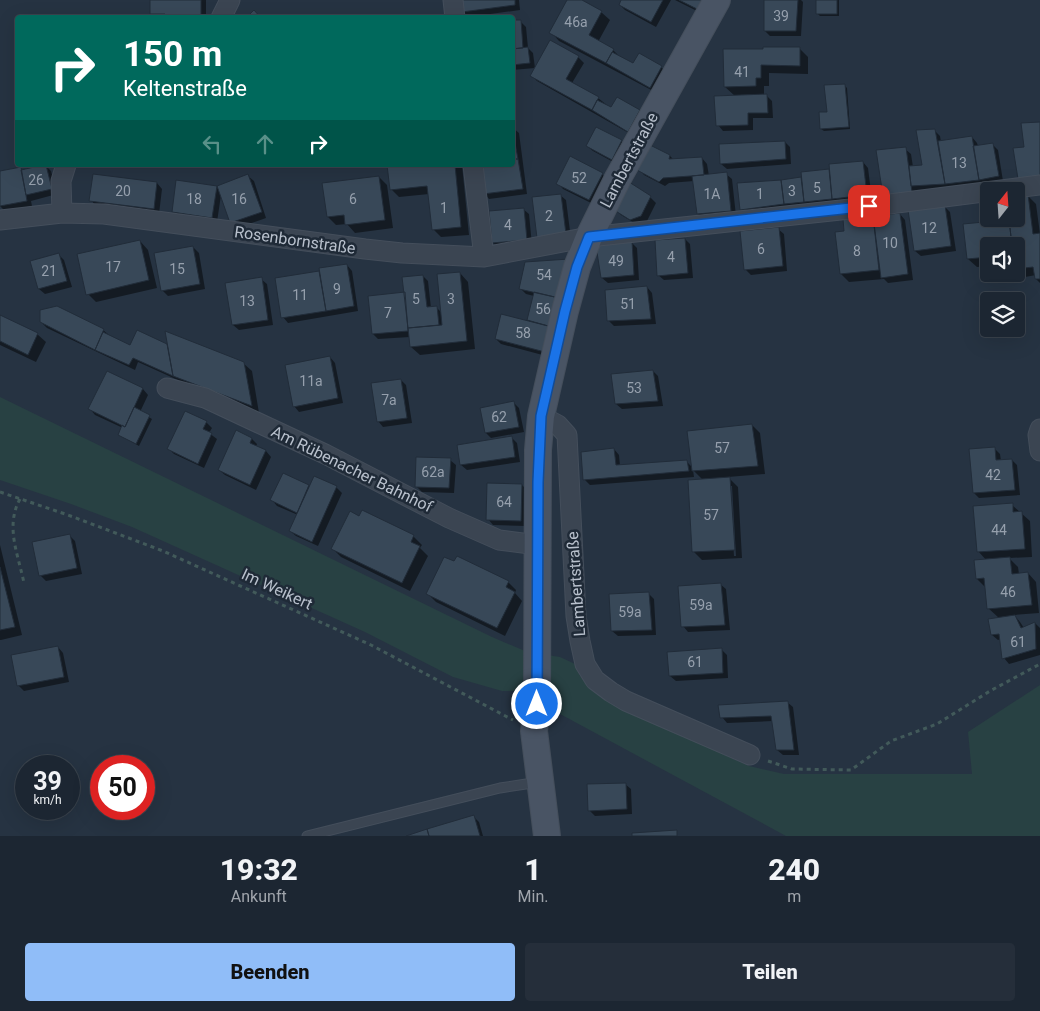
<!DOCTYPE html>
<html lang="de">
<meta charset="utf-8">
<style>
:root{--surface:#1c2632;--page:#252e3a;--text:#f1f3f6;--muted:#a0a5ac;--line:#3a434d;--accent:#90bdf8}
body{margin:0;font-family:Roboto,sans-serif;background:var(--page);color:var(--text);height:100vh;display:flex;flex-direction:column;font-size:19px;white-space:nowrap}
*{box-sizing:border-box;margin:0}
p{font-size:16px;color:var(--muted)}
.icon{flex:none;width:28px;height:28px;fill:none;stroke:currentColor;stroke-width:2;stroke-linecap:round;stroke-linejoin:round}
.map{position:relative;height:836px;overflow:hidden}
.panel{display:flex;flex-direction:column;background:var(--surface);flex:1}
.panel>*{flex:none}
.banner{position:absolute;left:15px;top:15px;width:500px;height:152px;border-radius:5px;box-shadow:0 5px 20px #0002,0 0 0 1px var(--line);background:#00695c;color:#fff;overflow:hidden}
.needle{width:32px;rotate:17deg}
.buttons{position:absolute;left:980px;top:182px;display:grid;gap:10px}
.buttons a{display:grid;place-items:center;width:45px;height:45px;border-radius:5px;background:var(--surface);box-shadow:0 5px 20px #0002,0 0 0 1px var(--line);font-size:25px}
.speed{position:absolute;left:15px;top:755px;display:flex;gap:10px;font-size:25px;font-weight:700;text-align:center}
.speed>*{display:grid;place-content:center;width:65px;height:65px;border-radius:50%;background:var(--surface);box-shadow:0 5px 20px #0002,0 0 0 1px var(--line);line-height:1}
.speed small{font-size:12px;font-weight:400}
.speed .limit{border:8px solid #d22;background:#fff;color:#111}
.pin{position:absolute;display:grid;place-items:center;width:42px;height:42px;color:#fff;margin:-21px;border-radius:10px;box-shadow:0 2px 8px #0006}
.me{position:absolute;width:55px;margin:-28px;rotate:0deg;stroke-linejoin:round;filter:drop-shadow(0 0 4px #0008)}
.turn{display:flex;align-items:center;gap:18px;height:105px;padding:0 25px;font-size:22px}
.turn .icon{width:65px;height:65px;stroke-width:2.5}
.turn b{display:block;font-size:35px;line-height:42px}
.lanes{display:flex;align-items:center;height:48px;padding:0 25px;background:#0003;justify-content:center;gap:25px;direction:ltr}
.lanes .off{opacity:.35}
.eta{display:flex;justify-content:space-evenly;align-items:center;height:85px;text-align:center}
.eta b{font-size:30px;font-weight:800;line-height:35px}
.primary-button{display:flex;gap:10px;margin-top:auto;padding:10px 25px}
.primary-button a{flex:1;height:58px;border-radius:5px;background:var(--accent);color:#111;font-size:20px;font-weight:800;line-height:58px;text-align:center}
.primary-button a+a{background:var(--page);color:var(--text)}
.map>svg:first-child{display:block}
.green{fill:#284143}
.shadow{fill:#0007;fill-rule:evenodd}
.building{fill:#384858;stroke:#212c39}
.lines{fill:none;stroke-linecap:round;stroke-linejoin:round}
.lane-casing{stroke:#444e5b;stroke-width:11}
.street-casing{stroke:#444e5b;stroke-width:21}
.secondary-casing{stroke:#444e5b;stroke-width:28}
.path{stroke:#425a5a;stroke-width:3;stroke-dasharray:4 4;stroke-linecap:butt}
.lane{stroke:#3b4552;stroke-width:9}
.street{stroke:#3b4552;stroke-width:19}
.secondary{stroke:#495464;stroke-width:26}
.route-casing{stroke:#114b97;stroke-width:12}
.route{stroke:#1a73e8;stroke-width:9}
.labels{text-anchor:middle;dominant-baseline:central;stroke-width:5;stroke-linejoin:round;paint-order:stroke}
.number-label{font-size:14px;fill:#96a0ad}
.street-label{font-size:16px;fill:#b8c0cc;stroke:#1f2a37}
</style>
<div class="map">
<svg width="1040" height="836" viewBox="0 0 1040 836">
<rect width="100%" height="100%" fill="#263342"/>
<path class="green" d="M0 397 492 637 525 651 524 676 522 685 514 691H502L453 677 365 632 132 527 71 504 0 480Z
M547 655 560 657 575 664 580 676 602 696 637 714 749 766 784 774H972L968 732 1040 685V836H786L549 708Z"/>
<path class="shadow" d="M151 0H206V18H155L151 14Z
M462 0H519L520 10 469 17 463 12Z
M568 0H580L601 12 610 20 598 42 613 50 622 59 634 65 661 67 667 73 655 92 559 41 551 32Z
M623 0H671L656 27 625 10 620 5Z
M675 0H710L703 14Z
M766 0H801L803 2 801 36H770L765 31Z
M817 0H839V16H820L817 13Z
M520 21 526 27 528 48 533 53 535 68 512 70V22Z
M800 49 808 57V74L769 73V86H764V96H767L772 101 773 118H753V130L723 131 718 125 735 96 725 87 724 50Z
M578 57 584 63 572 83 598 98 612 109 639 111 645 116 634 136 537 81 532 76Z
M845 86 847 88 850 129 824 131 821 129 820 113H828Z
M512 98 514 117H512Z
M513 128 519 133 527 194 489 199 484 193 512 165Z
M934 130 940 136 941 142 972 137 977 143 978 146 992 144 998 150 1003 181 889 201 905 149 911 154 913 167 923 166Z
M621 141 627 147 617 164 593 151 587 146Z
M785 142 790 147 791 164 727 169 721 164Z
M670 156 674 160 702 158 707 164 709 176 726 174 732 179 736 216 703 219 698 214 694 181 669 183 665 186 644 175 639 169Z
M863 162 868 168 872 200 810 207 807 204 788 206 746 214 741 209 801 179 803 181 802 173 831 170Z
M389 165H462L469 235 441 237 433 229 429 194 399 197 391 189Z
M46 166 51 171 57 194 31 201 32 206 5 211 0 206V173L21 169 23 171Z
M602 174 607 179 595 205 563 189 558 183Z
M248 176 254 181 266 218 237 228 231 222 221 195 217 222 179 217 173 212 216 187 220 190Z
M379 177 387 185 393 228 355 233 347 224 336 225 328 217Z
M157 183 162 189 159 214 96 206 91 200Z
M630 184 650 197 656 203 647 221 636 224 621 215 616 210Z
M560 195 566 200 571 239 544 243Z
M1027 195 1036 204 1040 234V283L1036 279V275L1025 277 1016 268V246H989V266L977 267 968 259 989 219H1016Z
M944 206 950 212 956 251 921 256 915 251Z
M523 209 529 214 532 245 499 248 493 243Z
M900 214 905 220 913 280 888 283 884 279 849 282 841 274 846 232 873 217 875 219Z
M778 229 784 234 787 271 751 275 745 269Z
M685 239 690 244 693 278 664 280 658 275Z
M140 241 148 250 157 288 96 302 88 294Z
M632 243 637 248 639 280 608 283 602 278Z
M193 247 199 253 205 289 168 296 162 290Z
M59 255 64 260 72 287 45 294 39 289Z
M347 265 352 271 358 311 288 323 283 317 276 280 321 272Z
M574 266 550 357 501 344 496 339 527 322 534 296 526 294 520 288Z
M460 273 468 282 475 349 420 355 411 347 410 337 378 339 373 334 369 297 406 294 423 276 428 281 431 308 436 307 442 313Z
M261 279 267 284 273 325 239 330 233 325Z
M647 287 652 293 656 324 614 326 609 321Z
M0 316 37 334 46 342 36 362 0 345Z
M41 322 103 330 109 335 131 347 138 332 169 346 243 363 252 371 259 413 183 384 180 381 138 362 135 370 47 328Z
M330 357 335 363 343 403 299 412 294 406Z
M653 371 658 376 663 406 622 409 616 404Z
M107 372 143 389 148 395 140 412 152 419 139 446 119 435 123 428 95 415 90 409Z
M401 380 406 385 412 423 383 427 378 421Z
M514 403 519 408 524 432 491 438 486 433Z
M206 422 212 428 209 433 217 439 204 468 174 454 169 449Z
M752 425 760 433 765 474 728 477 738 487 742 558 702 560 694 552 703 480 693 470 694 477 590 485 584 479 614 449 619 455 620 466 686 461 692 467ZM730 486H732L736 556H734Z
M512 438 517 443 520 462 467 470 461 465 458 446Z
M252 439 257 444 256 447 266 451 271 457 256 490 225 475 219 470Z
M995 449 1000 454 1001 461 1012 460 1017 465 1020 495 979 498 974 493Z
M450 460 456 465 454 493 422 492 416 486Z
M284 475 310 487H336L342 493 318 546 296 536 290 531 298 515 277 506 272 500Z
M522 485 527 490 526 526 493 525 488 519Z
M1012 505 1030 521 1032 557 1009 558 1018 567 1019 574 1028 573 1036 582 1039 613 1014 615 1020 622 1024 628 1035 623 1040 628V655L1009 664 1004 658 1001 639 998 640 992 635 999 618 988 608 985 587 977 579 987 561 978 551Z
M70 536 75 541 82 574 46 581 40 575Z
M413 536 422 545 420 548 428 556 410 591 341 557 333 549Z
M0 545 22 635 1 640H0Z
M508 582 516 590 515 593 522 601 505 636 436 602 428 594Z
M720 584 726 589 730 630 688 632 683 626Z
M648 593 654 599 656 635 618 636 612 631Z
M58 647 63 653 69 682 24 691 18 685Z
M721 649 727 655 728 678 676 681 670 676Z
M787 702 793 707 799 755H783L777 750 773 721 727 723 722 717Z
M625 784 631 789 632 814 595 816 589 810Z
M473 816 479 822 483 836H410Z"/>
<path class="building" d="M150 0H201V17L165 18V14H150Z
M460 0H515V5L462 12Z
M567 0H582L602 11 589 35 614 49 606 63 549 33Z
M621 0H663L651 22 619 5Z
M679 0H702L697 9Z
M764 0H798L796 31H764Z
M816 0H837V14H816Z
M254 10 261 18H246Z
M512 20H521L523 48 512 49Z
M550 40 579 56 566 79 599 97 592 110 530 76Z
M528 47 530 63 512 65V49Z
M763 47H800V66L761 65V78H756V86L724 87 723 49H763Z
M612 52 633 63 639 53 662 66 650 88 606 63Z
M845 84 849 127 820 129 819 112H827L824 85Z
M767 94 768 113H748V125L716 126 714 96Z
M617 97 640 110 628 132 592 110 597 100 611 107Z
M1040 122V177L1018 179 1013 148 1024 147 1021 123Z
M512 127 518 159H512Z
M596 127 622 140 612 160 586 146Z
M935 129 945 184 911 186 909 166 922 165 916 130Z
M972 136 979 180 945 184 938 141Z
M785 141 786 159 720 164 719 144Z
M993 143 999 176 979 180 973 146Z
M650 145 670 155 669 159 702 157 704 175 663 178 659 182 637 170Z
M906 147 912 192 883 196 876 150Z
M570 156 603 173 589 200 556 184Z
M512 159H518L523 189 483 194 478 165H512Z
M863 161 867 195 832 199 829 164Z
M43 165H46L52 189 26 195 21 170Z
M387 165H455L461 227 432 230 427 186 390 190Z
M21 167 27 201 0 206V171Z
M829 169 832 199 804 202 801 172Z
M727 172 731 211 697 214 692 176Z
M93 174 157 182 154 209 89 201Z
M248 174 262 212 230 223 217 186Z
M379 176 385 220 345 225 344 215 327 217 322 183Z
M801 177 804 202 784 204 781 180Z
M176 180 217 186 212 218 172 212Z
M781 180 784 204 740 210 737 183Z
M629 182 651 196 641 216 630 220 614 210Z
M561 194 566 234 537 238 532 197Z
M1028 194 1033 234 1040 233V279H1035L1033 267 1016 269V246H1012L1009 219H1016V195Z
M989 199V219H1009L1012 246H989V257L967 259 963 224 984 222 981 200Z
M945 205 951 246 914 251 908 210Z
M524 208 527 240 492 243 489 211Z
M900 213 908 274 881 278 873 216Z
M873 216 879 270 840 274 835 232 844 231 843 219Z
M779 227 783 266 744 270 740 231Z
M685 238 688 273 657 276 655 240Z
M140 240 149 280 86 295 77 254Z
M632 241 634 275 601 278 596 246Z
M193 246 200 284 161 291 154 253Z
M59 253 67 281 38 289 30 261Z
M569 259 559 298 519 289 525 262Z
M347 264 354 306 326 311 319 268Z
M319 271 326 311 281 318 275 278Z
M460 272 467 341 410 347 408 328 442 325 437 274Z
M423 275 427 307 437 306 439 325 408 328 402 277Z
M262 277 268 320 232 325 225 283Z
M647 286 651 319 607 321 605 290Z
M405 292 408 331 372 334 368 296Z
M534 292 559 298 552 327 527 320Z
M57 306 104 329 95 350 40 322V310Z
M501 314 552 327 545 352 495 339Z
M0 315 38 333 28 355 0 341Z
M137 330 167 344 173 376 133 358 129 365 95 350 103 332 130 345Z
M165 331 244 362 252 406 173 376Z
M330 356 338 398 293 407 285 365Z
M653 370 658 401 615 404 611 374Z
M107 371 143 388 125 427 88 409Z
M401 379 407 418 377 422 371 383Z
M514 401 519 427 485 433 480 408Z
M134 407 150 415 136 444 118 435 122 425 125 427Z
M185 411 207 421 203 429 212 433 198 464 167 449Z
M752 424 758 466 692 471 687 431Z
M236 430 252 438 250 443 266 450 250 485 218 470Z
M512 436 515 457 460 465 457 445Z
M995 447 996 460 1012 459 1015 490 973 493 969 449Z
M614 448 616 465 687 460 689 471 583 480 581 452Z
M416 457 451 458 449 488 415 487Z
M283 473 309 485 297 513 270 500Z
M314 476 337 486 312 542 289 531Z
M730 477 735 550 692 552 688 480Z
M487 483 522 484 521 521 486 520Z
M1013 503V512L1022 511 1025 549 977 552 973 506Z
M362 510 414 535 411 542 420 546 402 583 331 549 350 511 359 516Z
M70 534 77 568 39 576 32 542Z
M457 556 509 581 506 587 515 592 497 628 426 594 444 557 454 561Z
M1010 557 1012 574 1028 572 1032 605 987 609 984 578 976 579 974 560Z
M0 567 15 627 0 630Z
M721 583 725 625 681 627 678 586Z
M649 592 652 630 611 631 609 594Z
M1015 615 1021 628 1035 622 1036 649 1002 659 999 634 991 635 988 619Z
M58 646 64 677 17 686 11 655Z
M722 648 723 673 669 676 667 652Z
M788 701 794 750H776L771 716 720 718 718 705Z
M626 783 627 809 588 811 587 784Z
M474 815 480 836H429L427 829Z
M427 829 429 836H406Z
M677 830V836H632V833Z"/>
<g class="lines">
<defs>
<path id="lane" d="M307 836 500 788 539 782"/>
<path id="street" d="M453 0 455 18
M221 18 230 0
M473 165 484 257
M62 213 61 181 66 165
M0 220 62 213 104 214 365 249 402 253 484 257 589 237 850 209 1040 185
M167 388 205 398 325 454 449 518 499 540 538 545
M541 416 558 425 567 435 576 616 580 641 585 664 595 680 611 692 626 701 750 755
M1040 429 1038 435 1040 451"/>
<path id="secondary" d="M547 836 534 731 537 704 538 450 541 416 565 311 577 267 589 237 618 178 717 0"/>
</defs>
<use href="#lane" class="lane-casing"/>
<use href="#street" class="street-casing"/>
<use href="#secondary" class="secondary-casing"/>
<path class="path" d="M0 492 68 515 163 551 371 645 513 720
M20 499C5 526 18 554 24 583
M768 761 792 769 851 770 891 741 937 724 990 691 1040 664"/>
<use href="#lane" class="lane"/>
<use href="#street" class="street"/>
<use href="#secondary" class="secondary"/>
</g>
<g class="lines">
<defs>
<path id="route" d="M537 704 538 482 541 416 565 311 577 267 589 237 869 206"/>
</defs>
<use href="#route" class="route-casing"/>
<use href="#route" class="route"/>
</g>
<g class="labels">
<g class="number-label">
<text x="781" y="16">39</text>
<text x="576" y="22">46a</text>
<text x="742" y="72">41</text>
<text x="959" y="163">13</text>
<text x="579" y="178">52</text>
<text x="36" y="180">26</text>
<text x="817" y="188">5</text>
<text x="123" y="191">20</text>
<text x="792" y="191">3</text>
<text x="712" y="194">1A</text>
<text x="760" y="194">1</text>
<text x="194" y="199">18</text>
<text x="239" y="199">16</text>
<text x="353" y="199">6</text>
<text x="444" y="208">1</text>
<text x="549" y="216">2</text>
<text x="508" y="225">4</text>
<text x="929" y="228">12</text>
<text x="890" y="243">10</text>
<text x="761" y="249">6</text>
<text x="857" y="251">8</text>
<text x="671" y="257">4</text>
<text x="616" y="261">49</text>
<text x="113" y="267">17</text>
<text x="177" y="269">15</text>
<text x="49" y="271">21</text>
<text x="544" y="275">54</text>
<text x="337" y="289">9</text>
<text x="300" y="295">11</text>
<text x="416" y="299">5</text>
<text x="451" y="299">3</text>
<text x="247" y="301">13</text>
<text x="628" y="304">51</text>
<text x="543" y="309">56</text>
<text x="388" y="313">7</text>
<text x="523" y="333">58</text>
<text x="311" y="381">11a</text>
<text x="634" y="388">53</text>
<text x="389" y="400">7a</text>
<text x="499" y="417">62</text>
<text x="722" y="448">57</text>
<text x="433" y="472">62a</text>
<text x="993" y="475">42</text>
<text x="504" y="502">64</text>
<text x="711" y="515">57</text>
<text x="999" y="530">44</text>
<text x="1008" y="592">46</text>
<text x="701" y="605">59a</text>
<text x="630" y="612">59a</text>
<text x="1018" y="642">61</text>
<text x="695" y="662">61</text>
</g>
<g class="street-label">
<text transform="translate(629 160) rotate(-62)">Lambertstraße</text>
<text transform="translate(295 240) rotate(8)">Rosenbornstraße</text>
<text transform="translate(352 469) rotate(26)">Am Rübenacher Bahnhof</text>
<text transform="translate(576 584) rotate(-94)">Lambertstraße</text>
<text transform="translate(277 589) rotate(25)">Im Weikert</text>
</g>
</g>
</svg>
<div class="buttons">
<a><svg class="needle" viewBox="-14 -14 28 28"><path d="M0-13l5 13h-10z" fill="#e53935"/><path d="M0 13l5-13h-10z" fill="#a0a5ac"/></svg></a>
<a><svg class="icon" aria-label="sound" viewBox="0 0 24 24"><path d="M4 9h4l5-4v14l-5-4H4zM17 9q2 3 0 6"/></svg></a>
<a><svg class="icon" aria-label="layers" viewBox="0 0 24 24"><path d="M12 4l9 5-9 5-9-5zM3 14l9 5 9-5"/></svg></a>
</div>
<div class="speed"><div>39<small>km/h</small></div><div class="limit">50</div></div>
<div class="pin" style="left:869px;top:206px;background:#d93025"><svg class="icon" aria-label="arrive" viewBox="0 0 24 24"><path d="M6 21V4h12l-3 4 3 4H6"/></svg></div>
<svg class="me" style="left:537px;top:704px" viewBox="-20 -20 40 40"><circle r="17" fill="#1a73e8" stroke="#fff" stroke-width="3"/><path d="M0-11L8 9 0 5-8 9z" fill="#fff"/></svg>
<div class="banner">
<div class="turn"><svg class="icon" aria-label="right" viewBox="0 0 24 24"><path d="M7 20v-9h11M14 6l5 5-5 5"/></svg><div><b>150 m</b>Keltenstraße</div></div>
<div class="lanes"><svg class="icon off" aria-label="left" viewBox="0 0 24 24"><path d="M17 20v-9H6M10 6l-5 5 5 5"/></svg><svg class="icon off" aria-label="ahead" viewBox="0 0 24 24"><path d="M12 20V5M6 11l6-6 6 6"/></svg><svg class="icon" aria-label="right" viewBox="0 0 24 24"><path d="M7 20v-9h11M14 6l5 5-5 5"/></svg></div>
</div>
</div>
<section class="panel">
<div class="eta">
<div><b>19:32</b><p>Ankunft</p></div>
<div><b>1</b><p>Min.</p></div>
<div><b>240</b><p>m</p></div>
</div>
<div class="primary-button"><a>Beenden</a><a>Teilen</a></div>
</section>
